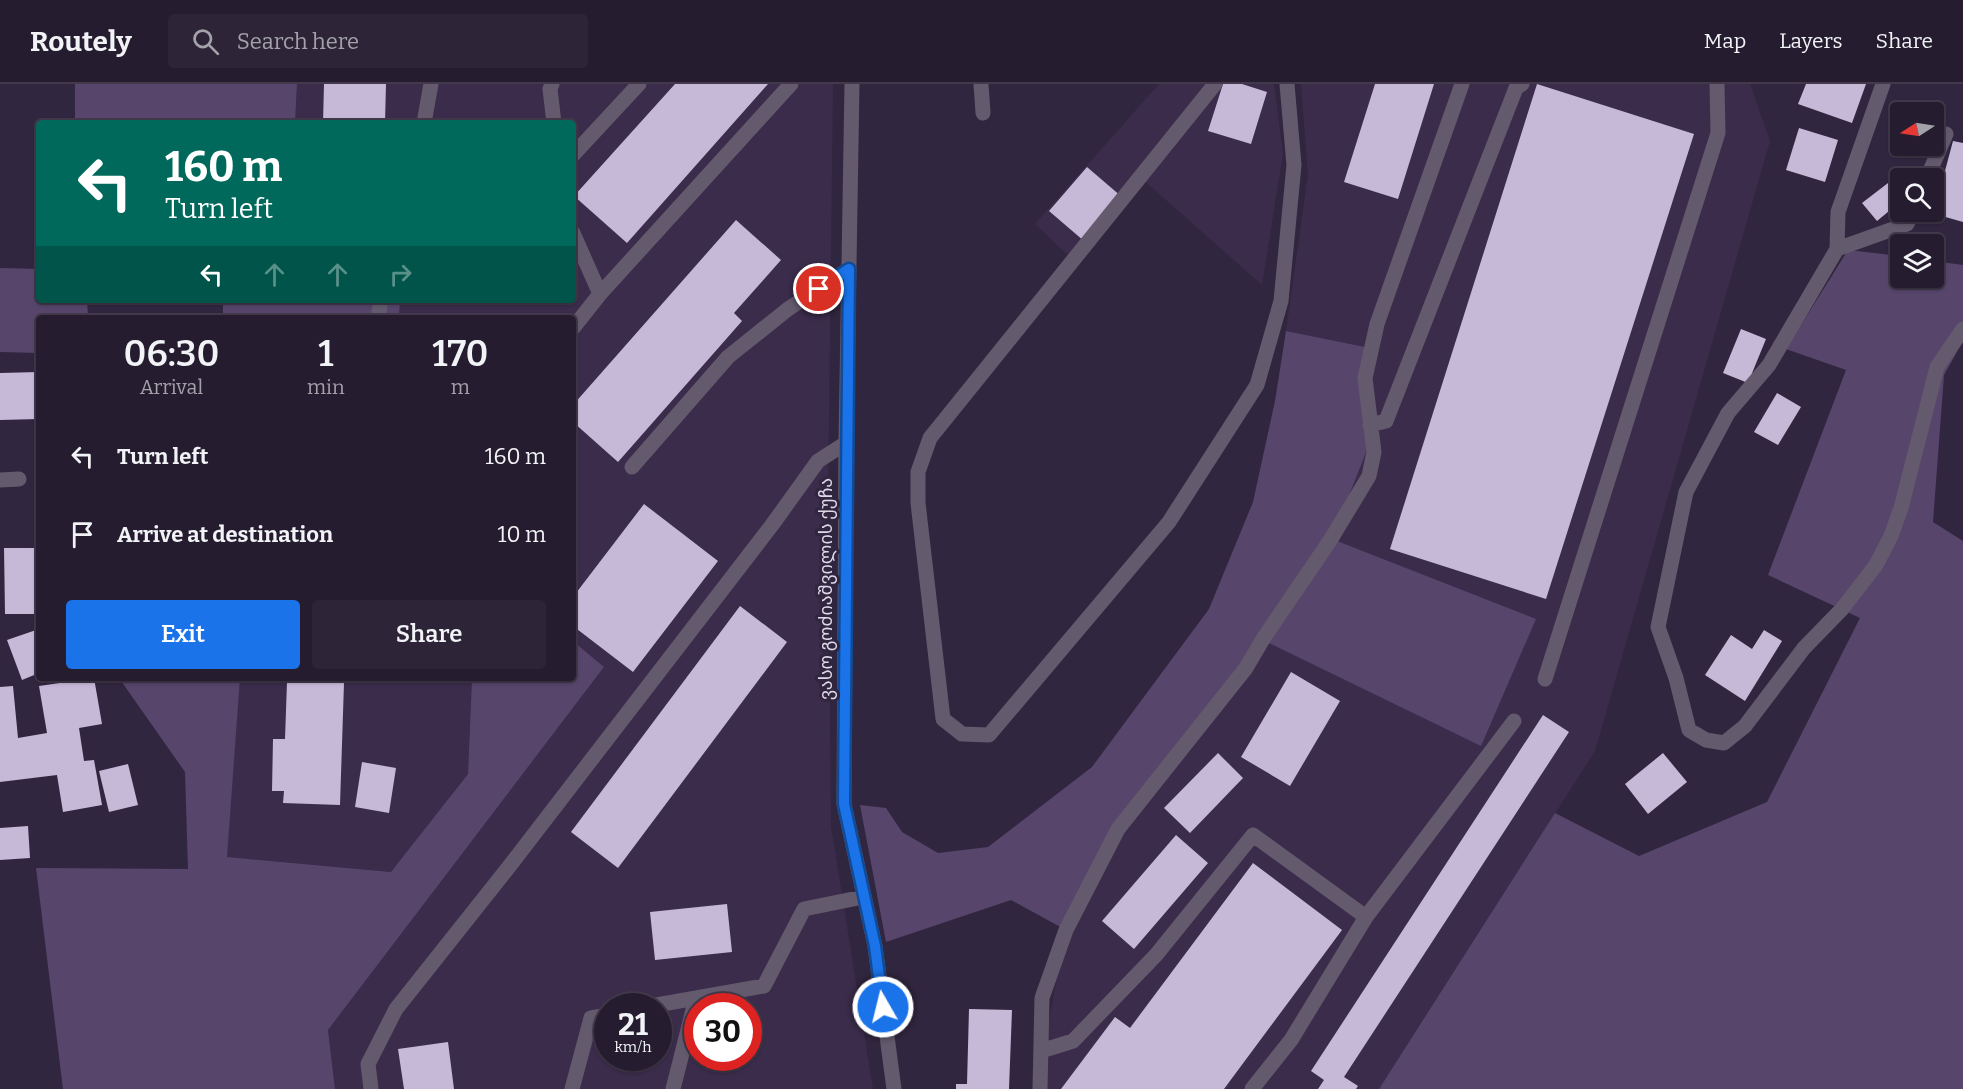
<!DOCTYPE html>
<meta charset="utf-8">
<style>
:root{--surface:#251c2f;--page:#2d2537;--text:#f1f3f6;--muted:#a3a1aa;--line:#423a4b;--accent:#1a73e8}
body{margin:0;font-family:Bitter,"Noto Sans Georgian",serif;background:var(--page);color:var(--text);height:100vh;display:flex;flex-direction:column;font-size:22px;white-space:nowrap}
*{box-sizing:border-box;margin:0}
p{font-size:20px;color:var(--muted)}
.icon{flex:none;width:33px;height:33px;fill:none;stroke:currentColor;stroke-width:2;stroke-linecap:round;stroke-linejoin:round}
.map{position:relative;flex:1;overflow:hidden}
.drawer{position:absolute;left:36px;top:231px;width:540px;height:366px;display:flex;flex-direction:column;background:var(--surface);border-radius:6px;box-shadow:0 2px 4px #0004,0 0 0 2px var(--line)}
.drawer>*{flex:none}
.banner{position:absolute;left:36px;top:36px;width:540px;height:183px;border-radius:6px;box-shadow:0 2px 4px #0004,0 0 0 2px var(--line);background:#00695c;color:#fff;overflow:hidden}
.needle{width:39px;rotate:258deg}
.tools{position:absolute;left:1890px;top:18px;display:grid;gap:12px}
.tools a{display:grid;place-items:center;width:54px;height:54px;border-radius:6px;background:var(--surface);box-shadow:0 2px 4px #0004,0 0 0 2px var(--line);font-size:30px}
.speed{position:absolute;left:594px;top:909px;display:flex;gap:12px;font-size:30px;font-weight:700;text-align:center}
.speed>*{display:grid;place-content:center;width:78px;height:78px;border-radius:50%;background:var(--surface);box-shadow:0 2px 4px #0004,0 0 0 2px var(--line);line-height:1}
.speed small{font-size:15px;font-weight:400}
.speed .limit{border:9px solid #d22;background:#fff;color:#111}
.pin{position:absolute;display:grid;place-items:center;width:51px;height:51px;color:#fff;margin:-26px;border:3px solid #fff;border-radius:50%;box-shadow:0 2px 6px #0007}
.me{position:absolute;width:66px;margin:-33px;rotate:352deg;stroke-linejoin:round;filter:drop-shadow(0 0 4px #0008)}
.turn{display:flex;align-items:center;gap:21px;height:126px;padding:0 30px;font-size:27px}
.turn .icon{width:78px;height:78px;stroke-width:2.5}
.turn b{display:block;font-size:42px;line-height:51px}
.lanes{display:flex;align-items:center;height:57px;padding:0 30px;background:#0003;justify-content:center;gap:30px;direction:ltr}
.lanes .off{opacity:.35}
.eta{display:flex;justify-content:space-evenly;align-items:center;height:102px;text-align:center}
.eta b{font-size:36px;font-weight:600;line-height:42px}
.button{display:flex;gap:12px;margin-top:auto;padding:12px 30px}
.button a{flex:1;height:69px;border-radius:6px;background:var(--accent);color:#fff;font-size:24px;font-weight:600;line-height:69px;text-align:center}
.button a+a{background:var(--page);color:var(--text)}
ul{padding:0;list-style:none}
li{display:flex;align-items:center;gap:18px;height:78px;padding:0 30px}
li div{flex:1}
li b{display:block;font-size:22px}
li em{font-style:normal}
header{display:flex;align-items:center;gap:36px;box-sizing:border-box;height:84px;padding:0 30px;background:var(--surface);border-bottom:2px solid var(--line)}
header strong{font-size:28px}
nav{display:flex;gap:33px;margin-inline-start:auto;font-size:21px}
.search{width:420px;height:54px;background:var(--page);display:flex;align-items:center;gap:15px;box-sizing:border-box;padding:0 21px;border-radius:6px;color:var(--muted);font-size:22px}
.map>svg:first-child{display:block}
.built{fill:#3b2c4b;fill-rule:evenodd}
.green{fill:#57456c}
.building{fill:#c6b9d8}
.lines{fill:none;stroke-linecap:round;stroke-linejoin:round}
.minor{stroke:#635b6d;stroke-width:15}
.route-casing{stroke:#114b97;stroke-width:15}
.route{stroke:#1a73e8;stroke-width:10}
.labels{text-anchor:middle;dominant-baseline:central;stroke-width:6;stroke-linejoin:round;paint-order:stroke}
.street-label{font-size:18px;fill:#dfd8e8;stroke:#31263f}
</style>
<header>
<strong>Routely</strong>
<div class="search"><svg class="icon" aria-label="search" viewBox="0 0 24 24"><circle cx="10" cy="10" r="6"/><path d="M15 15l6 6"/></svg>Search here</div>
<nav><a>Map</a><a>Layers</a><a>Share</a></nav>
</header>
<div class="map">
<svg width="1963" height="1005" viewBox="0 0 1963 1005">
<rect width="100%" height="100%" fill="#31263f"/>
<path class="built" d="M297 0H833L828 414 831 742 873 1005H335L328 946 604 583 573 557V234H399L400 216H573V39H295ZM608 922H658V974H608ZM698 922H748V974H698Z
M1159 0H1274L1283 70 1262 201 1140 93 1073 176 1035 140Z
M1301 0H1750L1770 57 1595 667 1379 1005H1043L1044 963 1066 846 1118 745 1263 555 1535 535 1331 455 1364 263 1286 247 1308 91Z
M240 594H472L468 690 392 788 226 773Z"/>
<path class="green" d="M75 0H297L295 39H75Z
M1848 166 1900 172V194H1934V177L1963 181V257L1944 291 1933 438 1963 457V1005H1379L1555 729 1639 772 1767 718 1860 534 1768 491 1846 286 1786 265Z
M0 184 39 185V216H87L88 234H39V269L0 268Z
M223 216H400L399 234H223Z
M1286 247 1365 263 1370 358 1332 455 1536 535 1481 662 1263 556 1118 745 1066 846 1011 816 886 858 860 721 886 724 902 748 938 769 988 763 1092 683 1209 525 1253 418 1275 317Z
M573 557 604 583 328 946 335 1005H63L36 784 188 785 185 688 119 594H240L227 773 391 788 468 690 472 594H573Z"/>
<path class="building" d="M324 0H386L385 39H323Z
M675 0H768L627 159 574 112Z
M1223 0H1242L1267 8 1251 60 1208 47Z
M1375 0H1434L1398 115 1344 98Z
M1537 0 1694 50 1546 515 1390 465Z
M1806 0H1866L1852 39 1798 20Z
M1799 44 1838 56 1825 98 1786 86Z
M1953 57 1963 59V138L1928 128H1934Z
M1087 83 1122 113 1084 157 1049 127Z
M1901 89 1906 94H1900V118L1877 137 1862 119Z
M736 136 781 176 734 229 742 237 618 378 573 338V321Z
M121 216H177L178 218 121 220Z
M1741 245 1766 255 1748 299 1723 289Z
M39 288V335L0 336V289Z
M1777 309 1801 323 1778 361 1754 348Z
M644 420 718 477 633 588 573 542V513Z
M4 464H39V530H5Z
M740 522 787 558 618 784 571 748Z
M39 545V589L22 596 7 556Z
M1764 546 1782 557 1745 617 1705 591 1731 551 1752 565Z
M1291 588 1340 617 1290 702 1241 673Z
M94 594 102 640 79 644 84 677 94 676 102 721 63 728 57 691 0 698V603L13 602 18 654 47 649 39 602Z
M287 598 344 599 340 721 283 719 284 707H272L273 655H285Z
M1543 631 1569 648 1344 993 1358 1002 1356 1005H1318L1324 996 1311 987Z
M1218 669 1243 694 1190 749 1164 724Z
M1663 669 1687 698 1648 730 1625 700Z
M362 678 396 684 389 729 355 723Z
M128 680 138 721 109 728 99 687Z
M28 742 30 774 0 776V744Z
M1176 751 1208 779 1134 865 1102 837Z
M1253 779 1342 846 1224 1005H1061L1115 933 1130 944Z
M727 820 732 868 655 876 650 828Z
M969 925 1012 926 1009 1005H956V1000H967Z
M448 958 454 1005H404L398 965Z"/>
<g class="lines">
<path class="minor" d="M552 0 550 5 554 39
M852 0 846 359 844 720 875 862 894 1005
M981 0 983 29
M1215 0 930 354 918 388V419L943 635 962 650 989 651 1169 438 1257 301 1281 217 1294 81 1287 0
M1883 0 1838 128 1837 165 1769 281 1728 329 1686 408 1658 543 1676 594 1689 646 1706 656 1724 659 1745 642 1804 564 1842 525 1876 481 1891 452 1901 424 1937 283 1963 245
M424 39 431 0
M573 71 639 0
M1927 94 1946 50
M573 149 600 210
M1837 165 1907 140 1913 128
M378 234 381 216
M573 244 600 210 791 0
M1370 341 1386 337 1516 4 1522 0
M632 383 728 273 788 225 849 185
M0 396 19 395
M1545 595 1718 49 1717 0
M651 922 764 902 804 825 863 813
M1041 967 1073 957 1156 871 1253 751 1366 833
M371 1005 368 980 396 925 508 784 772 441 818 377 846 359
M572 1005 591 934 608 931
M673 1005 696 914
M1040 1005 1042 914 1066 846 1118 745 1246 584 1263 555 1331 455 1369 392 1374 368 1365 294 1377 240 1462 0
M1252 1005 1291 956 1366 833 1514 637"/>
</g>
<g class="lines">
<defs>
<path id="route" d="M819 205 849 185 844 720 875 862 883 923"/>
</defs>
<use href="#route" class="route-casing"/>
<use href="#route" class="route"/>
</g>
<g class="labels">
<g class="street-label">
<text transform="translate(826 505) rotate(-90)">ვასო გოძიაშვილის ქუჩა</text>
</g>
</g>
</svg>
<div class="tools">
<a><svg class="needle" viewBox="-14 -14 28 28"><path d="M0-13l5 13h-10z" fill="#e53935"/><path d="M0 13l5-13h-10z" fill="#a3a1aa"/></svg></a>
<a><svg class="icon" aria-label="search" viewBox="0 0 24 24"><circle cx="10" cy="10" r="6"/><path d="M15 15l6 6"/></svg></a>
<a><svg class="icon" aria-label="layers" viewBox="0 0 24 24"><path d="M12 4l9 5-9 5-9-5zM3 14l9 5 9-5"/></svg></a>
</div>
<div class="speed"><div>21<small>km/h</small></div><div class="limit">30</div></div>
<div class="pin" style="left:819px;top:205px;background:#d93025"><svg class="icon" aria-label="arrive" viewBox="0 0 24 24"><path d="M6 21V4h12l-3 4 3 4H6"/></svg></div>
<svg class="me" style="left:883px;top:923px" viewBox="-20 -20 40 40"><circle r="17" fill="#1a73e8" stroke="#fff" stroke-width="3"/><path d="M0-11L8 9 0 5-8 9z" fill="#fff"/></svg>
<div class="banner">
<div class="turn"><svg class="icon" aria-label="left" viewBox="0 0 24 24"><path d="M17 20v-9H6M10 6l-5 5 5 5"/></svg><div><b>160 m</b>Turn left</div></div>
<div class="lanes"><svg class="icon" aria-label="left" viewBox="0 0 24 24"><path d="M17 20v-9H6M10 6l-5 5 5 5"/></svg><svg class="icon off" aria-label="ahead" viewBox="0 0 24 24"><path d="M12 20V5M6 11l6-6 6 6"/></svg><svg class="icon off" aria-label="ahead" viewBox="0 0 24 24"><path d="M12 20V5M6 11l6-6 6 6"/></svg><svg class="icon off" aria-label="right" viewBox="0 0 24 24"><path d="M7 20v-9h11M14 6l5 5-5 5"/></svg></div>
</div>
<section class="drawer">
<div class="eta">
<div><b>06:30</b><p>Arrival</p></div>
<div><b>1</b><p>min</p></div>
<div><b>170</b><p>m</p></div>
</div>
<ul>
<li><svg class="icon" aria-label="left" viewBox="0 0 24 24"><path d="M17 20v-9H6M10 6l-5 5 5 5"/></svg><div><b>Turn left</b></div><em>160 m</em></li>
<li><svg class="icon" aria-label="arrive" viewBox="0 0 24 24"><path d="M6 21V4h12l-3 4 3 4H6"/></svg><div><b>Arrive at destination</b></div><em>10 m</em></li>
</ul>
<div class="button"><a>Exit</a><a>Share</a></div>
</section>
</div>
